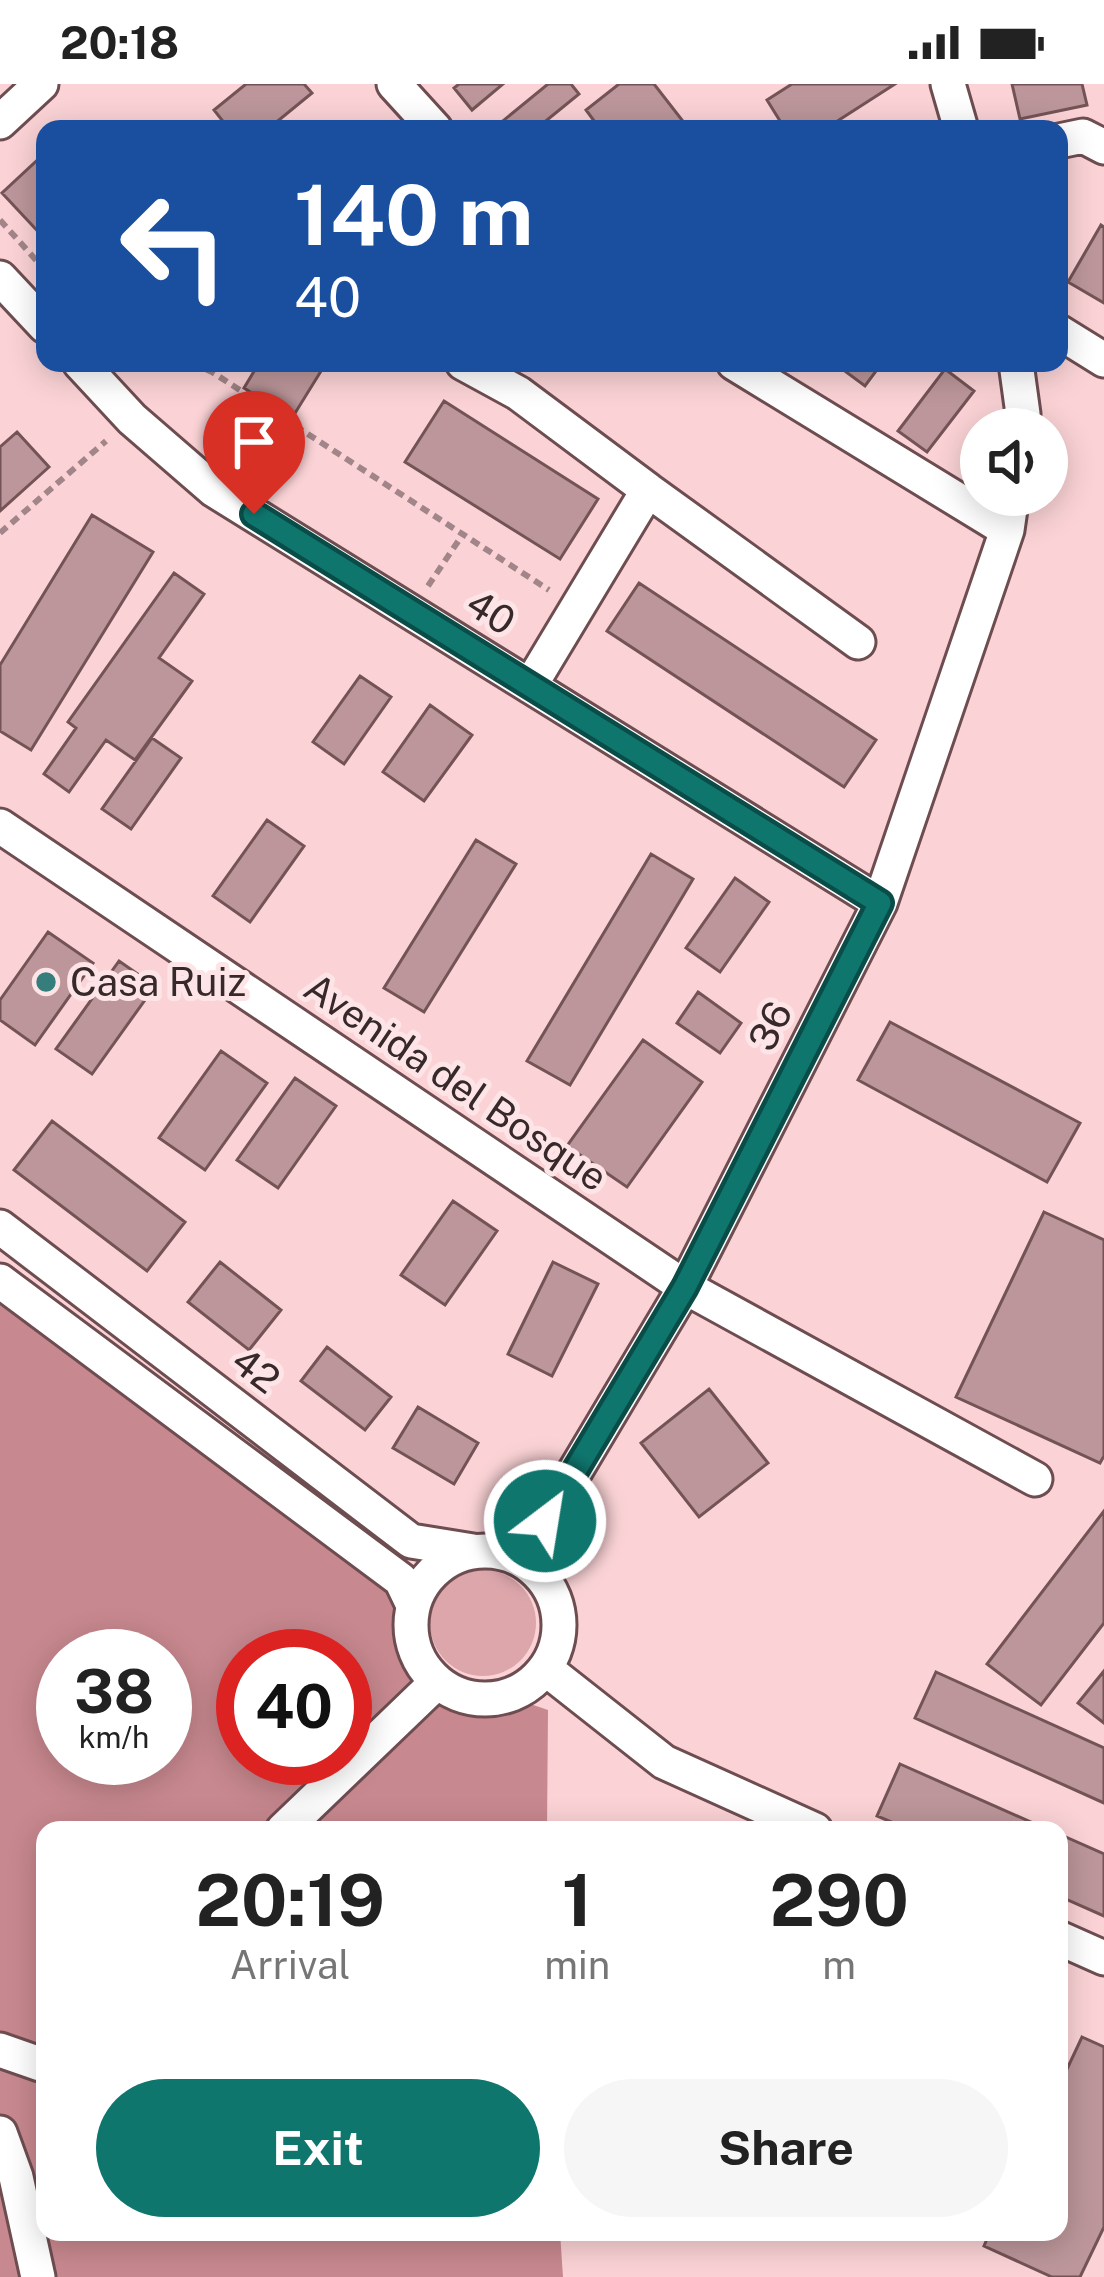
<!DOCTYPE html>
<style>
:root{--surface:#fff;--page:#f6f6f6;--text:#222;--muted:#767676;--accent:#0f766e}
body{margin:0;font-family:"Public Sans",sans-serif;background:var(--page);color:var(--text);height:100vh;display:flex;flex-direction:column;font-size:45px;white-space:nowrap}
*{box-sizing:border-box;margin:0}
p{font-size:39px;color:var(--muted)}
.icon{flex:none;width:66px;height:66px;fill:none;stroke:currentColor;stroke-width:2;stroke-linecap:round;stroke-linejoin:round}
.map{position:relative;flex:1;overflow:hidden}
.details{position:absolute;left:36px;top:1737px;width:1032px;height:420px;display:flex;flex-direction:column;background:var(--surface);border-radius:24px;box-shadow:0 6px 30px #0003}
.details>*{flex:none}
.top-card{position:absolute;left:36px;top:36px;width:1032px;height:252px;border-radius:24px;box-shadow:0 6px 30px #0003;background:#1a4fa0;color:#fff;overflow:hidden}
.buttons{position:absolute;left:960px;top:324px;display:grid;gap:24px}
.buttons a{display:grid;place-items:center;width:108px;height:108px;border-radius:50%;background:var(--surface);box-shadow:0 6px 30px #0003;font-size:60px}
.speed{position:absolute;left:36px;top:1545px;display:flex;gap:24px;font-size:60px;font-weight:700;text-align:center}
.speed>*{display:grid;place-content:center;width:156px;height:156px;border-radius:50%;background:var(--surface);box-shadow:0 6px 30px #0003;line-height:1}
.speed small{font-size:30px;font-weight:400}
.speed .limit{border:18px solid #d22;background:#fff;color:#111}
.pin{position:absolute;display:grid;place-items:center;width:102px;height:102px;color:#fff;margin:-123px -51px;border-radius:50% 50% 50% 0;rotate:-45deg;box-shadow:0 0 12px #0007}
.pin .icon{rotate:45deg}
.me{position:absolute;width:132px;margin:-66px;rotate:31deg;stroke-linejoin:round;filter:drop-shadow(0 0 9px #0008)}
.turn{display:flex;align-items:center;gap:42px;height:252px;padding:0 60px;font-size:54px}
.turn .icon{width:156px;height:156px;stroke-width:2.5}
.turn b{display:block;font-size:84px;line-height:102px}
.eta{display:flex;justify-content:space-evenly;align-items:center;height:204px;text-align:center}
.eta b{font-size:72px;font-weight:700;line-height:84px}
.action{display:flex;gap:24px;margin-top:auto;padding:24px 60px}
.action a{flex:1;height:138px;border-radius:72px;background:var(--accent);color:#fff;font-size:48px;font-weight:700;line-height:138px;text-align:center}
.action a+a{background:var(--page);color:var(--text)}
.status{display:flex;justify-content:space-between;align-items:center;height:84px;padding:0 60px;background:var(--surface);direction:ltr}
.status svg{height:33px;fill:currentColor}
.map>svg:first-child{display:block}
.green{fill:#dca6ab}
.forest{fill:#c8888f;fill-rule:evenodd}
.building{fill:#bc969a;stroke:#745356;stroke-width:3}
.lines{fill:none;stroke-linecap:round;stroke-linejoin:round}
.minor-casing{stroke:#6e4d51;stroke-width:39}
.path{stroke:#a28588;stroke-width:6;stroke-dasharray:9 6;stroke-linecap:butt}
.minor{stroke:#fff;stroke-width:33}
.route-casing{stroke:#0a4d48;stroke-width:30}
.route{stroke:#0f766e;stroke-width:21}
.poi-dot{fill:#367e7c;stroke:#fde5e7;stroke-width:4.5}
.labels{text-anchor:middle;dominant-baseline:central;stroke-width:10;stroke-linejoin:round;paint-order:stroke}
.street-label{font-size:39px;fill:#37282a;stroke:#fde5e7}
.poi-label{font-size:39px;fill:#37282a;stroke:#fde5e7;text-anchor:start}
</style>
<div class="status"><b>20:18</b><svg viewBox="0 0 49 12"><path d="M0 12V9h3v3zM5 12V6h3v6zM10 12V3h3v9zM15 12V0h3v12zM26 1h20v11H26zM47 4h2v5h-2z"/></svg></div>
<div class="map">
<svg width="1104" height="2193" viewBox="0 0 1104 2193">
<rect width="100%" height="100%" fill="#fbd3d6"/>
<path class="green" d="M430 1539a53 53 0 1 1 106 0a53 53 0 1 1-106 0Z"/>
<path class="forest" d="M0 1206 400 1503 410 1524 407 1547 415 1578 433 1600 456 1613 479 1618 510 1613 548 1626 547 1746H45V2148H560L563 2193H0ZM63 1572H165V1674H63ZM243 1572H345V1674H243Z"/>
<path class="building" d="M246 0H304L312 9 268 45H229L214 26Z
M459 0H503L472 26 454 4Z
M548 0H571L579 10 536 45H493Z
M619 0H654L689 45H600L586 26Z
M792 0H895L825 45H785L767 16Z
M1012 0H1082L1087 21 1020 35Z
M45 69V155L2 109Z
M1101 141 1104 143V219L1068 198Z
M259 279H326L292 334 244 304Z
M834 279H882L865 302Z
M945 285 974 307 927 368 898 347Z
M444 317 598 415 560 475 405 378Z
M17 348 49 383 0 427V363Z
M92 431 153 468 31 666 0 647V581Z
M174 489 204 510 159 574 192 597 135 676 106 656 69 708 44 690 76 644 68 638Z
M639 499 876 656 844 703 607 547Z
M360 592 391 613 344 680 313 658Z
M430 621 472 651 424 717 383 688Z
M152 654 181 674 131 745 102 725Z
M267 736 304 762 250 838 213 812Z
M476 756 516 780 424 928 384 904Z
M651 770 693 795 570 1001 527 977Z
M735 794 769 818 720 888 686 864Z
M48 848 93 879 35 961 0 936V916Z
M119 877 155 902 92 990 56 965Z
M698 908 741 939 720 969 677 939Z
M890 938 1080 1039 1047 1098 858 996Z
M643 956 702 998 627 1103 567 1062Z
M221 967 267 999 205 1086 159 1054Z
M295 994 336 1022 278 1104 237 1076Z
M52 1037 185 1138 147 1187 14 1086Z
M453 1117 497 1147 445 1221 401 1191Z
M1044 1128 1104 1156V1372L1100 1379 956 1313Z
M220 1178 281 1226 249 1266 188 1218Z
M553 1178 598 1200 552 1292 508 1270Z
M327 1263 391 1313 365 1346 301 1297Z
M709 1305 768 1379 699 1433 641 1359Z
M418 1323 478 1359 454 1400 393 1364Z
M1104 1427V1539L1041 1621 987 1580Z
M1104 1587V1639L1078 1619Z
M936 1588 1104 1664V1719L915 1634Z
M900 1680 1049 1746H910L877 1732Z
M1059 1750 1104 1770V1832L1059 1812Z
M1082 1953 1104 1963V2143L1080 2193H1052L984 2162 990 2148H1059V2002Z"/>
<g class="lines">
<defs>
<path id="minor" d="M394 0 435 45
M948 0 961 45
M0 38 41 0
M1059 57 1083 52 1104 63
M0 194 45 242
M1059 248 1104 276
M80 279 132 335 214 406 880 819
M463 279 518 309 648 406
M734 279 1007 446
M1016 279 1023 330 1021 345
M530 602 648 406 858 558
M0 742 685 1203 1035 1395
M0 1143 411 1457 473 1467
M0 1197 401 1496 413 1521
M411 1541a74 74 0 1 1 148 0a74 74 0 1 1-148 0Z
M522 1476 685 1203 880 819 1007 446 1012 411
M546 1585 664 1678 815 1746
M283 1746 437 1598
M1059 1854 1104 1874
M0 1966 40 1980 45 1975
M0 2049 16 2093 38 2193"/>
</defs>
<use href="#minor" class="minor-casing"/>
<path class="path" d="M0 136 45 186
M193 279 212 288 549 506
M0 449 106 357
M428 502 463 450"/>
<use href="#minor" class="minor"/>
</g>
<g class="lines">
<defs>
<path id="route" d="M254 430 880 819 685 1203 545 1437"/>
</defs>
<use href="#route" class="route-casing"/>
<use href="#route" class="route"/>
</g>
<circle class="poi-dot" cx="46" cy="898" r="12"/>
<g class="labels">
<g class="street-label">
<text transform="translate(491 528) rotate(32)">40</text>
<text transform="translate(770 942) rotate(-63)">36</text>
<text transform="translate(456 998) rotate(34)">Avenida del Bosque</text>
<text transform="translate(256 1286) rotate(37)">42</text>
</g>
<g class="poi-label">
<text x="70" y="898">Casa Ruiz</text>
</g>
</g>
</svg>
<div class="buttons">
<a><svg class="icon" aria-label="sound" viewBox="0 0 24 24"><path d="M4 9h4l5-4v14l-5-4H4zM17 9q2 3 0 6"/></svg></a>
</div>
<div class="speed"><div>38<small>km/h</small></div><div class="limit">40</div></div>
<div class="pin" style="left:254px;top:430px;background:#d93025"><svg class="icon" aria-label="arrive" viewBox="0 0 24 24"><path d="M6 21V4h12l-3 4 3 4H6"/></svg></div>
<svg class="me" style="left:545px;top:1437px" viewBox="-20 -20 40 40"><circle r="17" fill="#0f766e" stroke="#fff" stroke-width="3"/><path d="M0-11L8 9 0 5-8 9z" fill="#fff"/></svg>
<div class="top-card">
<div class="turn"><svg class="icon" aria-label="left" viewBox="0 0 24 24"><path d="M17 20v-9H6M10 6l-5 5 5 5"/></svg><div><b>140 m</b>40</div></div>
</div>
<section class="details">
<div class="eta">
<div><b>20:19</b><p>Arrival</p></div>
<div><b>1</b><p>min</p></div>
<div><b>290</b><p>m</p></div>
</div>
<div class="action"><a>Exit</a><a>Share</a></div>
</section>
</div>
